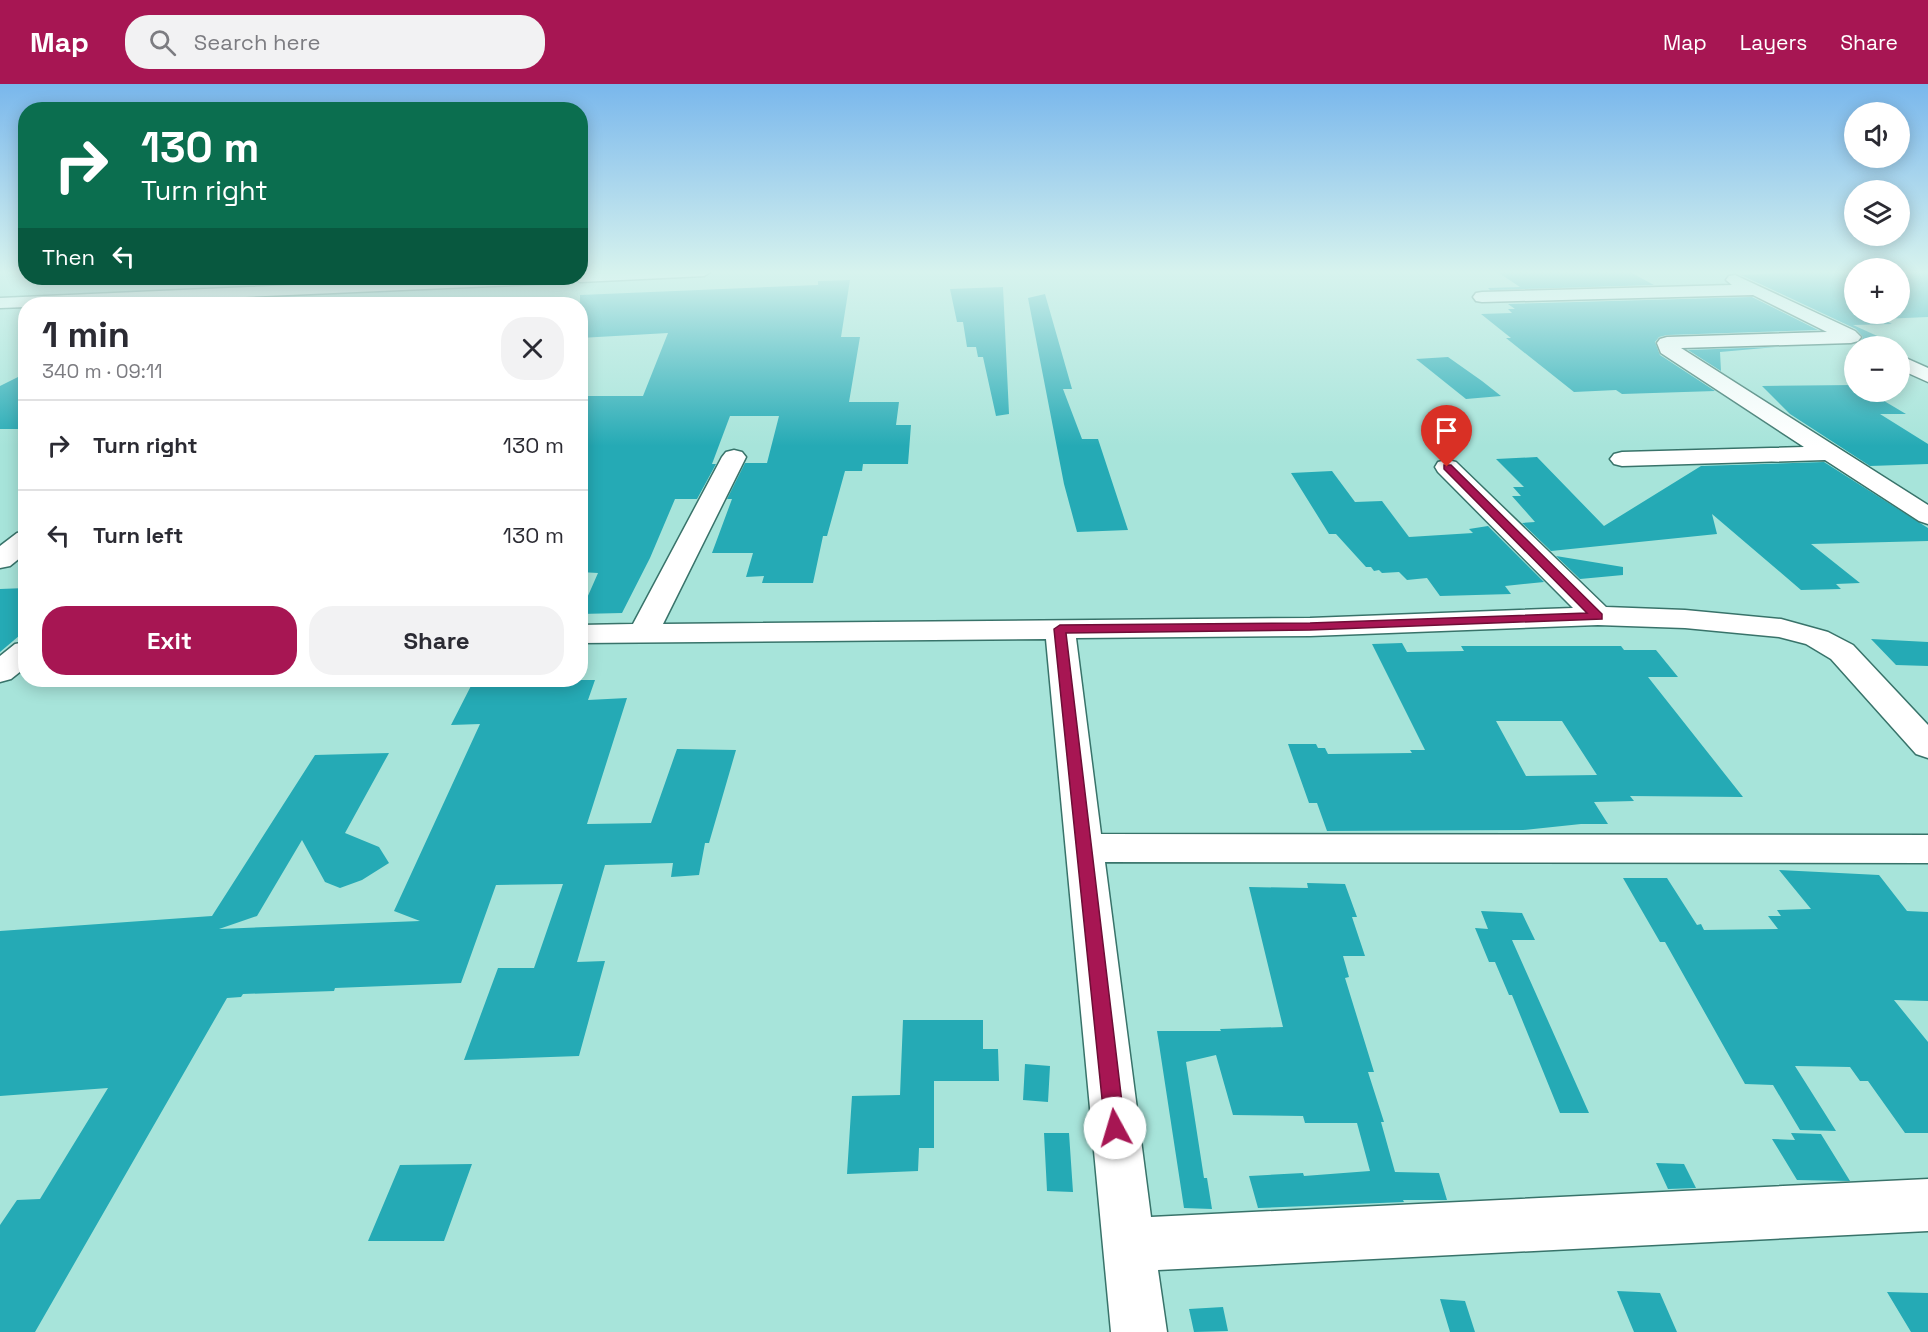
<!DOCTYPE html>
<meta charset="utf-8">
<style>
:root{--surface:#fff;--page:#f2f2f3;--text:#2b2b33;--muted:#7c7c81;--line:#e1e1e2;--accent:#a71653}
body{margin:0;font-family:"Space Grotesk",sans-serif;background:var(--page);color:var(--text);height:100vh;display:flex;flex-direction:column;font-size:22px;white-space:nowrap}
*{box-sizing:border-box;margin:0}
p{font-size:20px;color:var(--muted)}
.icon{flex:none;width:33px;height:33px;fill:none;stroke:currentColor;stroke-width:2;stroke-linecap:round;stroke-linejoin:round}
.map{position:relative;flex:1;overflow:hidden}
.drawer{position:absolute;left:18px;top:213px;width:570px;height:390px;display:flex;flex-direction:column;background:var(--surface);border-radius:24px;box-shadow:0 3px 15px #0003}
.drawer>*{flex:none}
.banner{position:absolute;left:18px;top:18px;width:570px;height:183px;border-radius:24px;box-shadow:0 3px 15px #0003;background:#0b6e4f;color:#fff;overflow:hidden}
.buttons{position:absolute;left:1844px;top:18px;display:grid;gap:12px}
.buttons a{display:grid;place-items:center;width:66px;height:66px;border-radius:50%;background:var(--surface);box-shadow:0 3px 15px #0003;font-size:30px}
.pin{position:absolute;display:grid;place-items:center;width:51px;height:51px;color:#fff;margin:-62px -26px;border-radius:50% 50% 50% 0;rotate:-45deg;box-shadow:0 0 6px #0007}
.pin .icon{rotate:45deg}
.me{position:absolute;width:66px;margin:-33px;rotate:354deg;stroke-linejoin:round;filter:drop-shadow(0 0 4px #0008)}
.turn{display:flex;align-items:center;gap:21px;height:126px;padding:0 24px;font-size:27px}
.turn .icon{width:78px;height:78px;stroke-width:2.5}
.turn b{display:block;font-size:42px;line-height:51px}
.then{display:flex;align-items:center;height:57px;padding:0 24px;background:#0003;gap:12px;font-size:22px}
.round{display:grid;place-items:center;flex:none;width:63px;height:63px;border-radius:24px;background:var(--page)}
.headline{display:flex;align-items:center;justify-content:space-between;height:102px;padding:0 24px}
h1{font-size:36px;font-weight:600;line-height:45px}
.primary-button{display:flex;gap:12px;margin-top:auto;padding:12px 24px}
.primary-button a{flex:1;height:69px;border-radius:24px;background:var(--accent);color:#fff;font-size:24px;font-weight:600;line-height:69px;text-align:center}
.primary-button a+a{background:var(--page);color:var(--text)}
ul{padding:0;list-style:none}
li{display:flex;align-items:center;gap:18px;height:90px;padding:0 24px;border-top:2px solid var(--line)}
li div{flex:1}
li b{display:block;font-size:22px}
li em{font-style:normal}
header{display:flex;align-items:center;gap:36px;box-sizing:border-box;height:84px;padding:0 30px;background:var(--accent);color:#fff}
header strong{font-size:28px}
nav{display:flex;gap:33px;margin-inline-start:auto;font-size:21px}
.search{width:420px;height:54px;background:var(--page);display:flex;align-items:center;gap:15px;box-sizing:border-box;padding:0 21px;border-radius:24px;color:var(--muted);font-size:22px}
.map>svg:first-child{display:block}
.building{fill:#25aab5;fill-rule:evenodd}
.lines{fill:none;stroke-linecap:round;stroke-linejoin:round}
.minor-casing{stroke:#38736a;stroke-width:3}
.minor{fill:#fff;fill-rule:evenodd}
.route{fill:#a71653;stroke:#6d0e36;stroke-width:1.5}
</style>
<header>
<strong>Map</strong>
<div class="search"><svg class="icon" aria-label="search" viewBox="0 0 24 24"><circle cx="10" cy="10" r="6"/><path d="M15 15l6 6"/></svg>Search here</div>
<nav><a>Map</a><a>Layers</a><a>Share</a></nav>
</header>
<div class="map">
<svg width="1928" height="1248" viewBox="0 0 1928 1248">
<rect width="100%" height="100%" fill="#a7e4da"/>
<path class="building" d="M1496 187H1628L1654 201 1490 206 1488 204 1520 203Z
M1816 187H1854V230H1899V187H1928V233L1882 235 1892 240 1853 241 1884 255 1861 257 1863 253 1856 245 1741 191Z
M850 196 841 253H860L849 318H899L896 341H911L908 380H863L862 387H845L827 452H823L813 499H762L764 492 746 493 753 469H712L732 415H727L745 379H767L779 332H730L712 380H716L697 415H675L650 474 622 529 580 530 598 489 580 488V312H643L668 249 580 254V211L818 201V197Z
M1003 203 1009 330 996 332 983 273H978L976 263H967L963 238H957L950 205Z
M1045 210 1072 305H1063L1082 355H1098L1128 446 1077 448 1064 400 1028 214Z
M1752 213 1818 246 1667 251 1659 253 1655 258 1660 271 1715 307 1622 310 1616 306 1574 308 1506 254H1511L1481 230 1512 229 1508 225H1515L1508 220Z
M1776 263 1720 268 1721 287 1688 266Z
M1448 273 1482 297 1501 312 1466 315 1416 275Z
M26 289V345H0V302Z
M1854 301V308H1869L1906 330H1880L1928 360V380L1870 382 1790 330 1762 302Z
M1537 373 1604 442 1701 382 1824 378 1928 444V457L1811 460 1860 499 1836 500 1841 505 1801 506 1712 430 1717 450 1551 467 1522 439 1535 438 1512 412H1521L1513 403H1524L1496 375Z
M1332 387 1355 418 1382 417 1409 453 1473 449 1469 445 1488 442 1544 498 1505 502 1511 510 1440 512 1427 494 1407 496 1399 488 1382 489 1379 486 1374 487 1371 483H1366L1336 450H1329L1291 389Z
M1556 472 1623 483V491L1580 495Z
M26 504V546L0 568V505Z
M1871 555 1928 558V582L1896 581Z
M1402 559 1407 568 1464 567 1461 562H1621L1624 566H1656L1678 593H1648L1743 713 1630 712 1634 717 1594 718 1608 740H1581L1523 746 1327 747 1317 719H1309L1288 660H1316L1318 664H1325L1328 670 1412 669 1410 666H1425L1372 560ZM1496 637H1562L1597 691 1526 692Z
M474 596H595L588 616 627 614 587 740 651 739 677 665 736 666 709 759H705L699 791 671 793 673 779 605 781 577 878 605 877 579 972 464 976 498 884H534L563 800 496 801 461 899 335 904 334 907 243 910 241 913 227 914 35 1248H0V1141L17 1116 40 1115 108 1004 0 1012V847L212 832 315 671 389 669 345 749 379 763 389 779 362 796 340 804 325 798 302 756 257 832 219 845 420 837 394 827 480 640 451 641Z
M1779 786 1879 791 1907 827 1928 828V917L1894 916 1928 958V1049H1905L1868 997H1860L1850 983 1795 982 1836 1047 1800 1046 1773 1001 1745 1000 1665 858H1660L1623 794H1667L1697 841 1701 840 1704 846 1778 845 1768 832H1781L1777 826 1811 825Z
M1307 799 1345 800 1357 833H1352L1365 872H1343L1349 893 1345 894 1374 988H1368L1384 1038H1381L1395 1088 1439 1089 1447 1116H1403L1404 1118 1258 1124 1249 1092 1303 1089 1304 1092 1370 1087 1357 1039H1305L1303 1032 1233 1031 1216 971 1186 978 1204 1094H1207L1212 1125 1184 1124 1157 947H1221L1220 945 1283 943 1249 803 1308 804Z
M1481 827 1522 829 1535 856H1512L1589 1029H1560L1512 911H1509L1495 878H1489L1475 844 1488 845Z
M903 936H983V965H998L999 997H934V1064H919L918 1087 847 1090 852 1012 900 1011Z
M1025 980 1050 982 1048 1018 1023 1016Z
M1044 1049H1069L1073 1108 1047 1107Z
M1791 1049 1821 1050 1850 1097 1797 1096 1772 1055 1795 1056Z
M1656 1079 1684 1080 1696 1104 1668 1105Z
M472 1080 444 1157H368L400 1081Z
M1617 1207 1660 1209 1677 1248H1634Z
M1887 1208 1928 1209V1248H1911Z
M1440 1215 1465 1217 1475 1248H1450Z
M1223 1223 1228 1247 1194 1248 1189 1225Z"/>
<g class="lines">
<defs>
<path id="minor" d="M712 187 704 192 580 198 572 194H580V188L594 187Z
M1735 191 1855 247 1861 253 1858 257 1851 259 1681 264 1928 421V440L1919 437 1825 376 1622 382 1614 380 1610 375 1614 370 1622 368 1804 363 1661 269 1657 259 1660 255 1667 253 1827 248 1753 211 1482 218 1476 217 1473 213 1476 209 1482 208 1732 201 1726 196 1729 192Z
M454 194H568L565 198 559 199 86 220H26V223L0 224V214Z
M1899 271 1928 284V298L1899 285Z
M734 366 742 368 746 373 663 540 1310 534 1573 524 1438 388 1435 383 1438 378 1447 376 1456 378 1606 523 1685 526 1781 535 1828 548 1853 561 1928 641V674L1916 670 1831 575 1806 560 1779 553 1685 544 1598 541 1310 552 1076 554 1101 750 1928 751V779L1105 778 1151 1133 1928 1095V1147L1158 1186 1167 1248H1111L1046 555 580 559V541L633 540 722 373 726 368Z
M26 447V469L10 482 0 484V462L17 449Z
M26 558V583L11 595 0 598V572L15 560Z"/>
</defs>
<use href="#minor" class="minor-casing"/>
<use href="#minor" class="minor"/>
</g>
<linearGradient id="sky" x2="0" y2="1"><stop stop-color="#79b7ec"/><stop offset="0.52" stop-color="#d7f3ee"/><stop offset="1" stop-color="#d7f3ee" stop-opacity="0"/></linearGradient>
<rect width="1928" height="362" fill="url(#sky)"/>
<path class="route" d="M1444 381H1451L1602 530V535L1310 546 1066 549 1125 1044 1122 1051 1115 1054 1108 1051 1105 1044 1054 545 1060 541 1310 539 1587 529 1444 385Z"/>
</svg>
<div class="buttons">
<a><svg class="icon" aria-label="sound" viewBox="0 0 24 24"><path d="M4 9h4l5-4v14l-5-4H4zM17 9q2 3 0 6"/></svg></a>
<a><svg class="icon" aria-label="layers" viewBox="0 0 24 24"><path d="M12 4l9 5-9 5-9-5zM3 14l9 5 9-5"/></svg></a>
<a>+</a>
<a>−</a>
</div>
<div class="pin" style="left:1447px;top:383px;background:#d93025"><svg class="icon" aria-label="arrive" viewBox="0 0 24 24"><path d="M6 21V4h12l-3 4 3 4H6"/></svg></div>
<svg class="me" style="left:1115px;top:1044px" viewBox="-20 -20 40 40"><circle r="19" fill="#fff"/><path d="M0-13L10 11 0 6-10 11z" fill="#a71653"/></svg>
<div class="banner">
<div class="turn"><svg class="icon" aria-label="right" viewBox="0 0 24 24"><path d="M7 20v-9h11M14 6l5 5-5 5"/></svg><div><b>130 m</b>Turn right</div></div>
<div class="then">Then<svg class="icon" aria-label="left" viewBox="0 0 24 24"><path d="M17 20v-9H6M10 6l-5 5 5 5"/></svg></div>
</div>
<section class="drawer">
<div class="headline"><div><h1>1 min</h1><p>340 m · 09:11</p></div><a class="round"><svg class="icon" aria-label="close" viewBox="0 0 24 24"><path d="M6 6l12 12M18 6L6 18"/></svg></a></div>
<ul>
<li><svg class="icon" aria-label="right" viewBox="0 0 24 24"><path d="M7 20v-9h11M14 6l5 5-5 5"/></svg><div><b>Turn right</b></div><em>130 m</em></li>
<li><svg class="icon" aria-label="left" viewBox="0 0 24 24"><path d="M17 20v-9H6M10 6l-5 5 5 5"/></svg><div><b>Turn left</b></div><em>130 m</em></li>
</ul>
<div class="primary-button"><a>Exit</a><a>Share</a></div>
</section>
</div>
